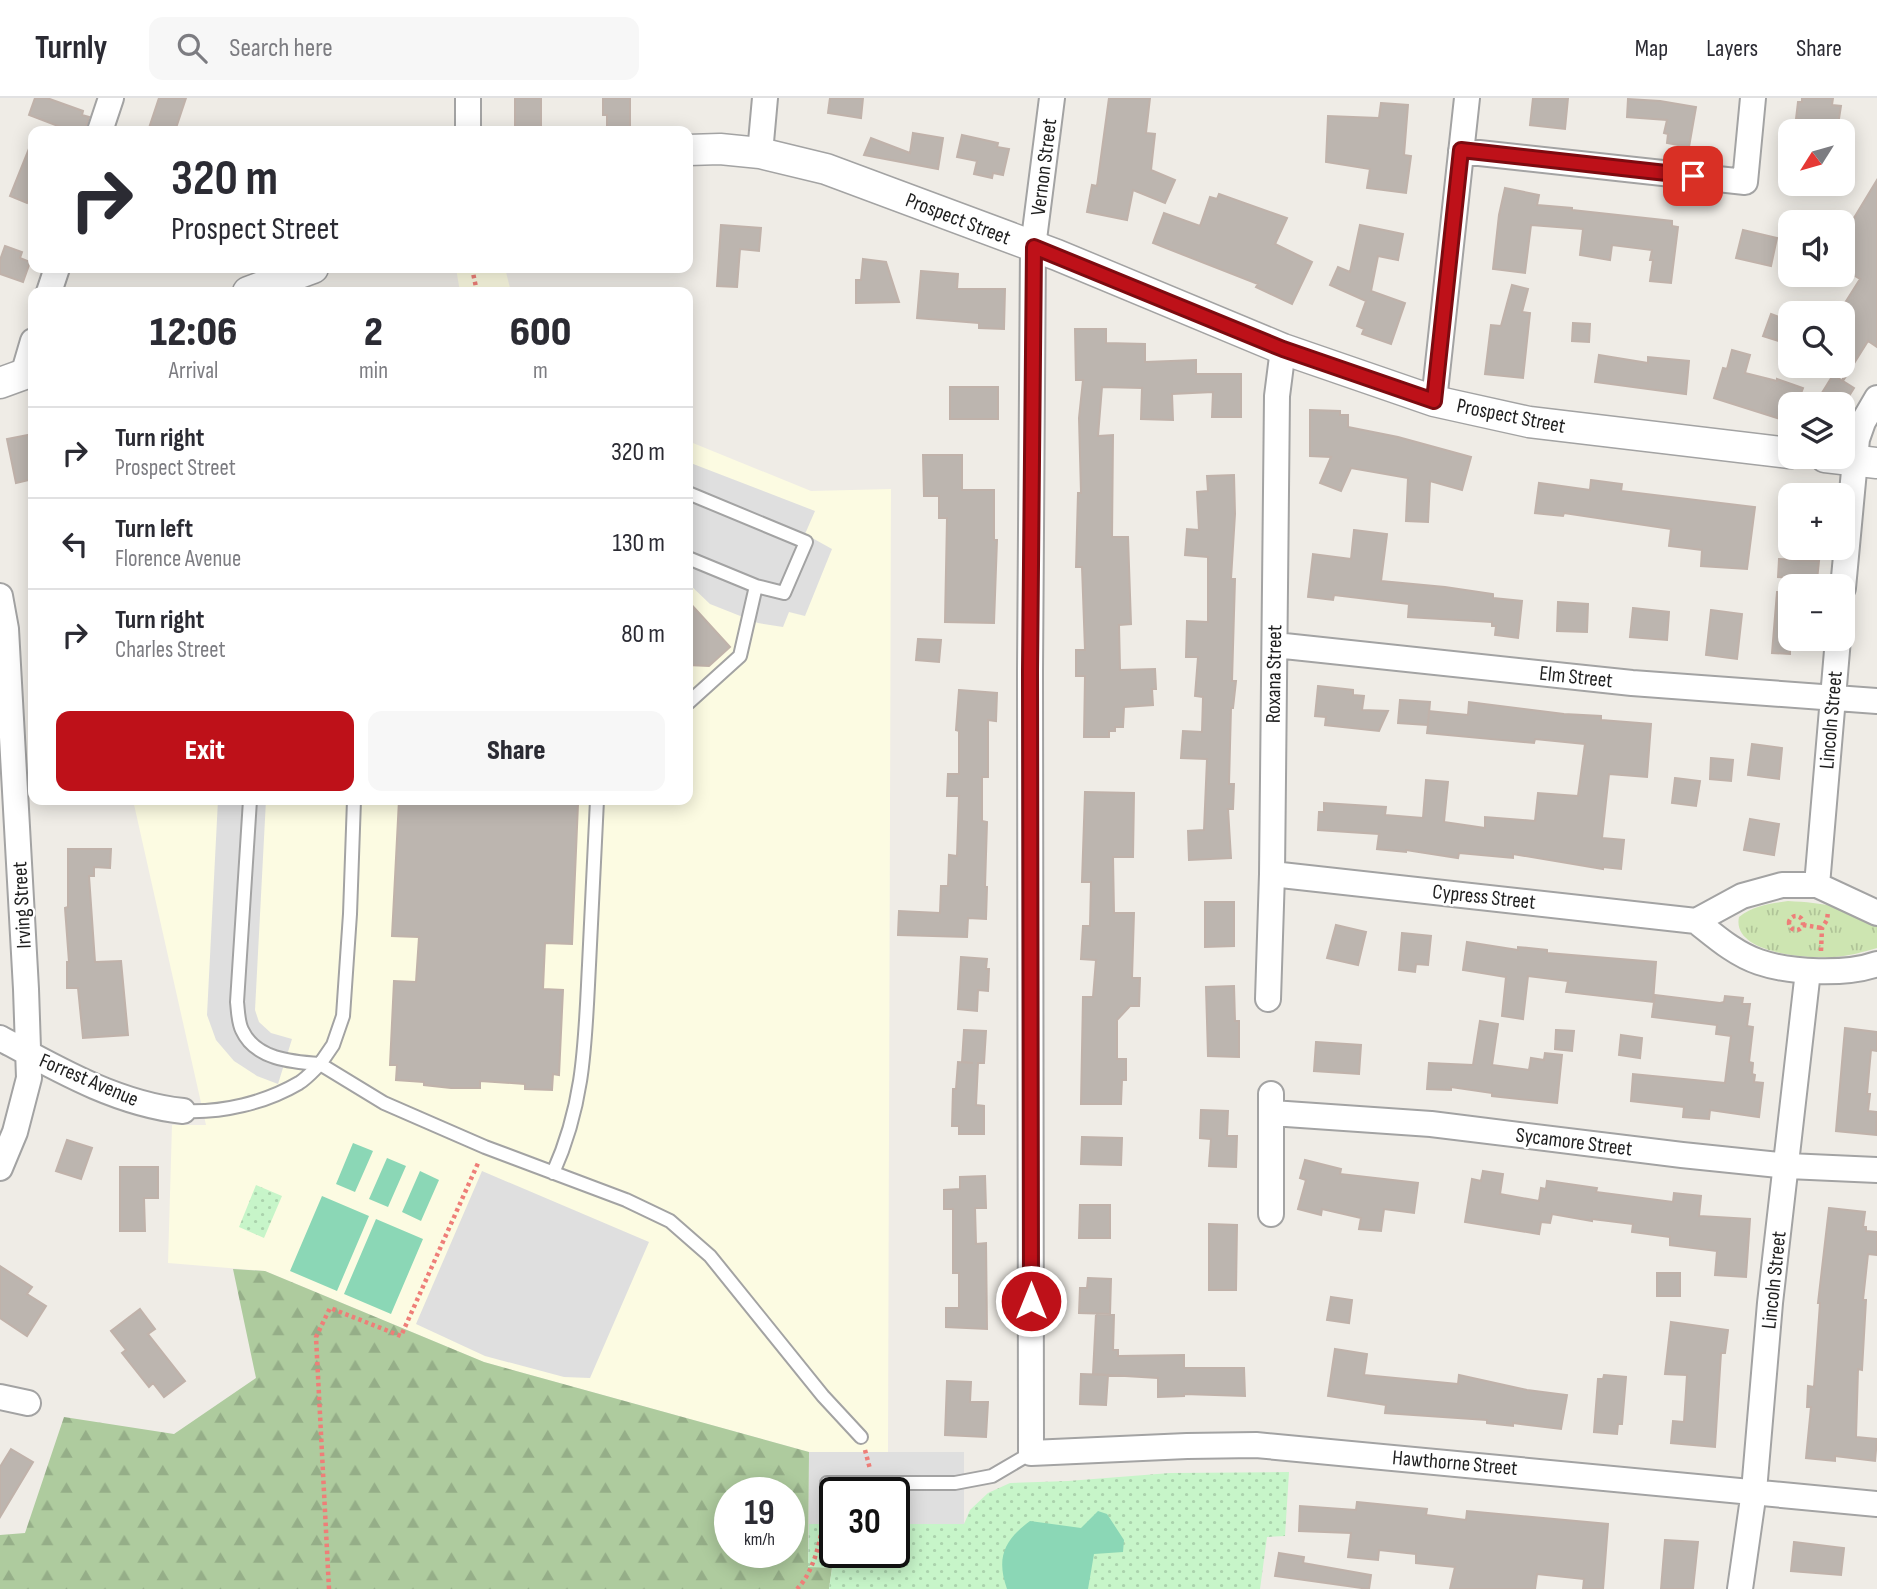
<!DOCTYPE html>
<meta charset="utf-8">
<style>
:root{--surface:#fff;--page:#f7f7f7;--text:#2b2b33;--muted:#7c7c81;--line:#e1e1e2;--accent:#be1119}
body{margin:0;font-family:"Sofia Sans Condensed",sans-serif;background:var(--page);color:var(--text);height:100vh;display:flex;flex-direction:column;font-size:26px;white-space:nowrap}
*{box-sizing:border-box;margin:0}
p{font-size:23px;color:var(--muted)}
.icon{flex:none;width:38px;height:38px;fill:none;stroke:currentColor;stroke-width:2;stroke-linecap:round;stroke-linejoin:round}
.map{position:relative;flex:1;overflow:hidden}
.panel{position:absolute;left:28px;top:189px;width:665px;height:518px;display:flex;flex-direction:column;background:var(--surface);border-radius:14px;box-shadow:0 4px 18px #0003}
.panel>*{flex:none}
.top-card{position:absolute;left:28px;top:28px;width:665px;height:147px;border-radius:14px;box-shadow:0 4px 18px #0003;background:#fff;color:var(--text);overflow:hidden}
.needle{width:46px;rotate:233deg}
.buttons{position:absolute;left:1778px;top:21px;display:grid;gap:14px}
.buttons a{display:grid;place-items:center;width:77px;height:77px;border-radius:14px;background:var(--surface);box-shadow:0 4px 18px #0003;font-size:35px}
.speed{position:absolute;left:714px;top:1379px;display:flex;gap:14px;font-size:35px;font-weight:700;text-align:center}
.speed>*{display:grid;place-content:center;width:91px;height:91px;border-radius:50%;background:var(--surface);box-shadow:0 4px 18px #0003;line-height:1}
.speed small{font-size:18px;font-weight:400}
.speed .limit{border:4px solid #111;border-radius:10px;background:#fff;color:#111}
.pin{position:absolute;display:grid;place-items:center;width:60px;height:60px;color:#fff;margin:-30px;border-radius:14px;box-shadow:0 4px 10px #0006}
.me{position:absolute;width:77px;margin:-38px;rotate:0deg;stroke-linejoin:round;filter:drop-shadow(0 0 5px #0008)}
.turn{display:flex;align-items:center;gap:24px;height:147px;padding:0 28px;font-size:32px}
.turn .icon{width:91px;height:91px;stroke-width:2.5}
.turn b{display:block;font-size:49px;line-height:60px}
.eta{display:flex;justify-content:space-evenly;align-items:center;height:119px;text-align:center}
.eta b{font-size:42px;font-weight:800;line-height:49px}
.cta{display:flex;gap:14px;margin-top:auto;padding:14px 28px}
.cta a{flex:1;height:80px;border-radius:14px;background:var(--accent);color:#fff;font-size:28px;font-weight:800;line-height:80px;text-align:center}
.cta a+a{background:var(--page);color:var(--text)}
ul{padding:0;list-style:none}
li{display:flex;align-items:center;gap:21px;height:91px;padding:0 28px;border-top:2px solid var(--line)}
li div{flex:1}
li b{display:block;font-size:26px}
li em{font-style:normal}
header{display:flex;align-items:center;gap:42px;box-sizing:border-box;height:98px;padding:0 35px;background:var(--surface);border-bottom:2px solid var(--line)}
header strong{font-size:33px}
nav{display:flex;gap:38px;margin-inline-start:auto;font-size:24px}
.search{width:490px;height:63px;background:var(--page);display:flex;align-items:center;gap:18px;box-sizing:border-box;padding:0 24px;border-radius:14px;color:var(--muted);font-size:26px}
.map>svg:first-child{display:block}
.education{fill:#fcfbe2}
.grass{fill:url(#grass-tufts)}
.forest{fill:url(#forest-firs);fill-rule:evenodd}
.park{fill:url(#park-dots)}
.pitch{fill:#8bd7b6}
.parking{fill:#dfdfdf}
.building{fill:#bcb5af;stroke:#c0b2aa;stroke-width:2}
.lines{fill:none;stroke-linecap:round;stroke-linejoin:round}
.service-casing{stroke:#a3a3a3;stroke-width:16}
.minor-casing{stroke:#a3a3a3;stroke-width:28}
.tertiary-casing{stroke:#a3a3a3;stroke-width:33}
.path{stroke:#ee7e78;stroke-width:4.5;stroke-dasharray:3.5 3.5;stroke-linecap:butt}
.service{stroke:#fff;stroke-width:12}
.minor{stroke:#fff;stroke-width:24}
.tertiary{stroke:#fff;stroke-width:30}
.route-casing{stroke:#7c0b10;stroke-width:18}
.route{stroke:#be1119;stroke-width:12}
.labels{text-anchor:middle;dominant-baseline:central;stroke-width:5;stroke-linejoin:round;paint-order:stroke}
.street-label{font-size:21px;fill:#1f1f1f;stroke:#fff}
</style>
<header>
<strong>Turnly</strong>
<div class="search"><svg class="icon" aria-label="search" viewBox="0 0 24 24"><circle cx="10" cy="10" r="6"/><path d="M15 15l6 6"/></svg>Search here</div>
<nav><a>Map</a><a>Layers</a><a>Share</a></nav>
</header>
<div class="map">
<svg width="1877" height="1491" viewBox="0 0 1877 1491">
<defs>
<pattern id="grass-tufts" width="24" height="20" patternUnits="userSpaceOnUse" patternTransform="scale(1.75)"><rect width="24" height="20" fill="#cde5b1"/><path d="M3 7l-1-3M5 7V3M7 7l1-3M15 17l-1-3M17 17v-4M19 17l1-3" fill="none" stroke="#b0c498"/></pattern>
<pattern id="forest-firs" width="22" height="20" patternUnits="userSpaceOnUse" patternTransform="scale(1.75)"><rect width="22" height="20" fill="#aecb9e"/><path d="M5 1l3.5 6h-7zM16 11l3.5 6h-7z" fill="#95ae88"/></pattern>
<pattern id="park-dots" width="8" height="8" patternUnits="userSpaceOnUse" patternTransform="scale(1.75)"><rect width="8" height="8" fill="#c7f5c9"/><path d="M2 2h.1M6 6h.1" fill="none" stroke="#aad2ac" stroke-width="1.8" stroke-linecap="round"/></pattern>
</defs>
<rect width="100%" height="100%" fill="#efece6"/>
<path class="education" d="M456 170H505L511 194H460Z
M688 343 811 393 891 391 888 1354H809L484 1264 265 1173 168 1165 172 1027H206L133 702H688Z"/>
<path class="grass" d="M1788 803C1825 805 1845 808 1877 827V850C1863 854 1849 858 1834 859 1810 861 1731 856 1739 819 1754 807 1770 806 1788 803Z"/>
<path class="forest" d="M233 1171 265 1173 484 1264 809 1354 808 1468 832 1470 829 1491H0V1437L25 1435 64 1319 174 1336 256 1280ZM730 1395H789V1454H730Z"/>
<path class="park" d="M256 1087 282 1098 264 1140 239 1129Z
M1289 1374 1285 1438 1267 1439 1260 1491H829L832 1470 808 1469 809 1426H835V1454H894V1426H964L970 1412 988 1395 1010 1385 1068 1383 1170 1375Z"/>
<path class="pitch" d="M353 1045 373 1053 355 1094 336 1086Z
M387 1060 406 1068 388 1109 369 1101Z
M420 1073 439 1082 421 1123 402 1114Z
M322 1098 369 1118 337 1193 290 1173Z
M376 1121 423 1141 391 1216 344 1196Z
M1098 1413 1107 1416 1124 1442 1123 1454 1094 1456 1088 1491H1007C996 1460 1004 1442 1030 1423L1081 1430Z"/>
<path class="parking" d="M688 364 815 413 805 436 832 451 805 518 789 514 783 529 758 525 710 506 688 485Z
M218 702H266L255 912 259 924 271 935 292 941 278 986 257 978 234 963 216 942 207 917Z
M482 1073 649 1144 590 1280 564 1279 485 1258 416 1226Z
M809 1354H964V1426H894V1395H835V1426H809Z"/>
<path class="building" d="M35 0H47L83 13 82 17 89 19 85 33H71L29 17Z
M159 0H186L175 33H148Z
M515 0H541V30H515Z
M603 0H630V30H607V17H603Z
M830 0H863L861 20 828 15Z
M1109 0H1150L1146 35 1155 36 1151 72 1175 82 1165 105 1133 92 1127 122 1087 114 1092 87 1097 88Z
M1533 0H1568L1565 31 1530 27Z
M1802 0H1833L1832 7 1841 8 1838 27 1796 21 1798 4H1802Z
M1628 1 1660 3 1696 9 1689 49 1667 45 1668 36 1664 35 1667 22 1627 19Z
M1381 5 1408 7 1404 57 1411 58 1406 95 1367 90 1370 71 1326 64 1328 18 1379 20Z
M913 35 943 40 938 71 864 57 871 40 910 55Z
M962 37 998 45 997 49 1009 51 1003 77 993 75 992 80 974 76 977 63 957 59Z
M32 43 33 91 27 105 10 98Z
M1877 82V249L1868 243 1843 283 1854 290 1844 306H1815L1833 277 1843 283V249L1852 233 1843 227V208L1860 181 1843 171V164L1853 148 1843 141V138Z
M1505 90 1539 97 1537 107 1572 110V112L1672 123V128L1678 129 1671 185 1650 183 1653 162H1650L1652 152 1612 147 1610 162 1580 157 1583 131 1531 127 1525 175 1493 171 1499 117Z
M1219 96 1287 120 1275 146 1312 164 1292 206 1256 189 1258 186 1153 145 1164 115 1200 128 1210 99 1217 101Z
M721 127 761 130 759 153 740 151 737 189 717 188Z
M1360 127 1403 136 1398 162 1378 158 1371 193 1405 205 1391 246 1362 236 1364 231 1357 228 1366 203 1330 187 1338 169 1350 174Z
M1743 132 1777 140 1771 168 1736 160Z
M5 148 22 154 20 160 30 164 23 184 0 176V162Z
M863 161 886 164 899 204 856 205V182H861Z
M921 173 958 176 957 191H1005L1004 231 979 230V225L917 220Z
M1512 187 1528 191 1522 214 1530 215 1523 280 1485 276 1491 227 1501 228Z
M1771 216 1790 223 1785 245 1763 238Z
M1573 225 1590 226 1589 244 1572 243Z
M1075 231H1106V245L1145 246V264L1196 262V276H1241V319H1212L1213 294 1172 296 1173 322 1141 321 1142 290 1102 289 1098 338 1113 337 1112 439H1128L1131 526 1119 527 1120 572 1155 571 1156 591H1152L1153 607 1124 609 1123 629H1115V633H1109V639H1084L1085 578H1076V552H1085L1082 469H1076L1078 395H1081L1079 320 1083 282H1076Z
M1732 252 1750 257 1745 275 1777 283V281L1803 290 1797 306H1790V324L1714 300 1723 270 1727 271Z
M1599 257 1648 265V259L1689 263 1686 296 1595 284Z
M950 289H998V321H950Z
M1310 312 1340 313V317H1348V329L1398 339 1471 359 1462 392 1430 383 1428 424 1406 423 1408 380 1351 370 1341 393 1320 385 1331 359 1310 358Z
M33 336V381L16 385 7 341Z
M923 357H962V392H994V442H997L994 525 945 524 947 420H939V398H924Z
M1234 377 1235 416 1231 481H1235L1232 583H1236L1233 610H1231L1229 686H1234L1233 711H1228L1231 760 1189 762 1188 733 1204 732 1207 661 1181 660 1183 633 1202 634 1203 599 1195 598 1198 559H1186L1187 523 1208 524V459L1185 457 1187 431 1199 432 1197 394 1208 393 1207 378Z
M1591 382 1622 386 1621 393 1755 409 1747 471 1701 468 1702 452 1669 448 1671 431 1564 415 1563 418 1535 415 1539 385 1590 392Z
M1354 432 1387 436 1381 483 1445 489 1493 496V500L1522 503 1518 540 1495 537 1496 528H1492V524L1408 519 1409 506 1334 497 1333 502 1308 499 1313 456 1351 461Z
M1779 461 1819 463 1817 482 1778 479Z
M1777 494 1790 495V556L1772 555Z
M688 503 730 549 709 568 688 567Z
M1558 504 1588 506 1587 534 1557 533Z
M1633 510 1669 514 1667 542 1630 539Z
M1711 512 1742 516 1737 561 1706 557Z
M918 541 941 542 939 564 916 562Z
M1318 588 1353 592V597L1364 598 1362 612 1388 613 1379 633 1325 627 1326 619 1315 618Z
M959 592 997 595 996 623 988 622V679H982V723L987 724 985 789H987L986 821 968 820 967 839 898 837 899 813 940 815 941 788H948L949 757 957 758 959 698H947L948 676H959V633L956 632Z
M1400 602 1430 604 1428 626 1429 613 1468 617 1469 604 1564 616 1601 618V622L1651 626 1647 679 1609 676 1602 740 1624 742 1621 771 1603 769V771L1513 756V760L1459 755 1458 760 1406 752V754L1377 751 1379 736 1318 732 1319 714H1324V705L1386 709 1385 717 1423 720 1426 682 1448 684 1444 724 1485 730V719L1535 723 1538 695 1578 698 1585 646 1535 641 1534 645 1427 635 1428 627 1398 625Z
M1752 646 1782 650 1779 681 1748 677Z
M1711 660 1733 662 1731 683 1710 681Z
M1675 680 1700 683 1696 708 1672 705Z
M1085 694 1134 695 1133 759H1113L1114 815H1134L1132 880H1140L1139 908H1130L1117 922V961H1126V982H1122L1121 1006H1081L1083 899H1093L1096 862 1081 861 1083 828H1090L1091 784H1082Z
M399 702H552V704L578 706 572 846 545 845 543 891 563 892 559 977 553 976 552 992 525 991V986L480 983V990H451L424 987V984L396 982 397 967H390L394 883 416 884 419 839 392 838Z
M1750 721 1779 726 1774 757 1744 752Z
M68 751H111L110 770 94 769V778H89L95 864 121 863 128 937 83 940 78 890H67V864H69L65 810 68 809Z
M1205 804H1234V848L1205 849Z
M1336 827 1366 834 1358 867 1327 860Z
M1402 835 1431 838 1428 867 1416 866 1415 874 1399 872Z
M1467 844 1518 852V849L1547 852V855L1656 864 1653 904 1566 894 1568 883 1528 878 1523 921 1502 918 1506 879 1463 872Z
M961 859 987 861 986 871H989L988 893 978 892 977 913 958 911Z
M1234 888 1235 923H1239V959L1208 958 1206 889Z
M1655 897 1720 905 1724 904 1725 898 1743 900 1742 906H1750L1747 928 1753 929 1749 964 1753 965 1752 976 1755 977 1754 984 1763 985 1759 1019 1710 1012 1709 1021 1683 1019 1684 1009 1631 1003 1633 976 1725 985 1731 938 1716 936 1717 927 1652 919Z
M1480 923 1498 926 1492 967 1529 972 1531 960 1544 962 1545 955 1562 957 1557 1005 1492 998V995L1451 989V992L1427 991 1429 965 1473 967Z
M1845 930 1877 934V953L1871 952 1867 996H1870L1868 1013 1877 1014 1876 1037 1836 1033Z
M964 932 986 933 984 965H978L976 1007 984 1008V1036H959V1028H952L953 991H956L958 964 973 965 962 964Z
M1556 932 1574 933 1572 953 1555 951Z
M1621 937 1642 940 1640 960 1619 957Z
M1316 944 1361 947 1359 976 1314 973Z
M1201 1012 1228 1013 1227 1038H1237L1236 1069 1209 1068 1211 1041 1200 1040Z
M1082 1039 1122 1040 1121 1067 1081 1066Z
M67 1042 92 1050 81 1081 56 1073Z
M1305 1062 1341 1071 1340 1076 1418 1085 1414 1115 1384 1111 1381 1133 1359 1131 1361 1120 1322 1111 1321 1117 1298 1111 1306 1082 1300 1080Z
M120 1069H158V1100H144L145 1133H120Z
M1483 1073 1503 1076 1500 1096 1539 1103 1541 1090 1546 1091 1547 1083 1597 1090 1596 1094 1673 1104 1674 1095 1701 1098 1699 1118 1750 1121 1746 1179 1715 1177 1717 1153 1670 1147V1139L1632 1134 1633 1126 1592 1121V1123L1552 1116 1550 1125 1541 1124 1539 1136 1465 1124 1472 1081 1481 1083Z
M985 1078 986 1110H975L976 1146 986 1145 987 1231 946 1229V1210H959V1175H953V1111H944V1092L960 1091V1079Z
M1080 1107H1110V1140H1079Z
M1829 1110 1865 1114 1863 1129H1866V1133L1877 1134V1157L1868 1156 1863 1202H1866L1862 1272 1858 1271 1856 1339 1877 1341 1875 1363 1835 1358V1363L1806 1360 1811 1309H1807L1808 1288 1814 1289 1820 1205H1818Z
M1209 1126 1237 1127 1236 1192H1209Z
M0 1168 32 1189 27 1196 46 1208 27 1238 0 1220Z
M1657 1175H1680V1198H1657Z
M1088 1180 1111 1181 1110 1216 1079 1215 1080 1190H1087Z
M1331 1199 1352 1202 1349 1225 1327 1222Z
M140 1211 155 1231 148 1236 185 1283 164 1299 153 1285 149 1289 122 1255 126 1252 111 1233Z
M1096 1216 1114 1217 1113 1252H1118V1258L1184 1257V1270H1244L1245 1298 1184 1296V1298L1158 1299V1280L1093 1276Z
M1671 1224 1728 1232 1725 1255H1721L1715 1349 1671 1345 1673 1323 1684 1324 1687 1277 1665 1276Z
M1335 1251 1367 1256 1364 1277 1458 1286 1459 1277 1527 1292 1567 1297 1561 1331 1513 1325V1328L1487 1325V1322L1385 1315 1386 1307 1328 1298Z
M1081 1276 1108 1277 1106 1307 1080 1306Z
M1604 1277 1626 1279 1622 1326H1618L1617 1336 1594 1334 1598 1281H1603Z
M947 1283 971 1284 970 1304H988L986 1339 945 1337Z
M11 1351 33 1364 0 1419V1369Z
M1357 1404 1427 1411 1426 1417 1466 1422 1467 1413 1608 1426 1603 1491H1583L1584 1481 1537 1476 1535 1491H1450L1455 1469 1416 1465V1456L1379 1452 1378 1462 1348 1459 1351 1435 1299 1433 1300 1408 1356 1412Z
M1665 1442 1698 1444 1693 1491H1661Z
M1794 1444 1844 1450 1841 1477 1791 1473Z
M1279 1455 1304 1459 1303 1465 1371 1477 1369 1491 1275 1478Z"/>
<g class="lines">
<defs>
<path id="service" d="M688 395 806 444 784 495 756 488 688 460
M688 605 740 558 756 488
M250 702 237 904C238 912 238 924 242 932 255 961 291 964 320 966
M354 702 350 816 343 918 333 947 320 966 384 1005 485 1049 626 1102 670 1123 710 1158 823 1298 861 1339
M183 1013C222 1015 265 1005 299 985 307 980 313 973 320 966
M553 1075C585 1004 585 943 589 867 592 812 594 757 597 702
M827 1385H955L992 1378 1031 1355"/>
<path id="minor" d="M468 0V33
M1052 0 1033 149 1030 573 1031 1355 1187 1348 1256 1347 1877 1406
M100 33 111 0
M1461 53 1745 84 1753 0
M760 55 765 0
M49 194 57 170
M23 277 33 243
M1434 303 1467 0
M1843 490 1857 341 1863 324 1877 300
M0 498 6 531 26 891 29 980 15 1034 0 1070
M1275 547 1632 585 1877 603
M1272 776 1696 823C1715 838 1735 856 1759 864 1791 875 1846 877 1877 866
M1817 787 1838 541
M1696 823 1742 798 1782 787H1817L1877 815
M1268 901 1272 776 1277 298 1283 251
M0 940C57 971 117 1006 183 1013
M1272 1015 1431 1026 1682 1057 1788 1068 1877 1072
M1271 1116V996
M0 1299 28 1305
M1740 1491 1754 1393 1770 1205 1808 873"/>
<path id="tertiary" d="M688 52 720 51 760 55 826 71 1057 157 1283 251 1434 303 1529 324 1790 355
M248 194 313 170
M0 285 33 273
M1825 359 1877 365"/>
</defs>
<use href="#service" class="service-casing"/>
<use href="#minor" class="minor-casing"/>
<use href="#tertiary" class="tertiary-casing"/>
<path class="path" d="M472 170 477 194
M1789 825a7 7 0 1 1 14 0a7 7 0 1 1-14 0Z
M1803 827 1822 830
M1821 853 1822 830 1827 822 1828 814
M865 1352 870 1371
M329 1491 316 1239 330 1210 401 1238 479 1063
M797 1491C817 1471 824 1427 826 1400"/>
<use href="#service" class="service"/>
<use href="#minor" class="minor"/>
<use href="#tertiary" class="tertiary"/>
</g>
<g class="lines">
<defs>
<path id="route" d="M1031 1203 1030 573 1034 149 1283 251 1434 303 1461 52 1693 78"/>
</defs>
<use href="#route" class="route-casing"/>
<use href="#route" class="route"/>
</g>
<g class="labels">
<g class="street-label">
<text transform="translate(1044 69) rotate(-83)">Vernon Street</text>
<text transform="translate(958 121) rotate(21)">Prospect Street</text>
<text transform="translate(1511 318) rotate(11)">Prospect Street</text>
<text transform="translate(1274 576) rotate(-89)">Roxana Street</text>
<text transform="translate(1576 579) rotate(6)">Elm Street</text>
<text transform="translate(1831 622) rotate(-85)">Lincoln Street</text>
<text transform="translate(1484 799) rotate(6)">Cypress Street</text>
<text transform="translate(22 807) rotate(-93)">Irving Street</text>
<text transform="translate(89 982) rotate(23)">Forrest Avenue</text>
<text transform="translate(1574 1044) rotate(7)">Sycamore Street</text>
<text transform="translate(1774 1182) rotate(-84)">Lincoln Street</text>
<text transform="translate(1455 1365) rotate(5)">Hawthorne Street</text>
</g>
</g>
</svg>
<div class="buttons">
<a><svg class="needle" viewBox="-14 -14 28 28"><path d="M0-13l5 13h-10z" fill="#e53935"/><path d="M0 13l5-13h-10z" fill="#7c7c81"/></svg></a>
<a><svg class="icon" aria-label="sound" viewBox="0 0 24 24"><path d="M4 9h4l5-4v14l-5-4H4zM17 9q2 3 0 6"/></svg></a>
<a><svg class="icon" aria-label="search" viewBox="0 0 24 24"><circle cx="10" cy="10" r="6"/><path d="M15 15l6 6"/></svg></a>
<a><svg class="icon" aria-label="layers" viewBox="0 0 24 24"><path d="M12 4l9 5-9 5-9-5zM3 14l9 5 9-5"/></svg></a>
<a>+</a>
<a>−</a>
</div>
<div class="speed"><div>19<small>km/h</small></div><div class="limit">30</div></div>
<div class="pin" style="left:1693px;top:78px;background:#d93025"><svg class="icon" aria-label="arrive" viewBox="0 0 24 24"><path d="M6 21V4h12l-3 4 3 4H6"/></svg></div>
<svg class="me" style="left:1031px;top:1203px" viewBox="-20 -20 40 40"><circle r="17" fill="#be1119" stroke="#fff" stroke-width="3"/><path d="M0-11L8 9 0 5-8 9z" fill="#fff"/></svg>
<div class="top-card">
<div class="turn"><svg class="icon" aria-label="right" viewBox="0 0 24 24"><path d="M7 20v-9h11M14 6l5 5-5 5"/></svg><div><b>320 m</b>Prospect Street</div></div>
</div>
<section class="panel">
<div class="eta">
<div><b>12:06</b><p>Arrival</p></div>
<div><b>2</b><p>min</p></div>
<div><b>600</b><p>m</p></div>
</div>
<ul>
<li><svg class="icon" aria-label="right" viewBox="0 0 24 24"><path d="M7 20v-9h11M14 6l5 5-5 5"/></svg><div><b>Turn right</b><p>Prospect Street</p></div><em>320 m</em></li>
<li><svg class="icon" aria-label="left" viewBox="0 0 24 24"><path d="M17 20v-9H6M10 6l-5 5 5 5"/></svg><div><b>Turn left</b><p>Florence Avenue</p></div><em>130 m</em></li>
<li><svg class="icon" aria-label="right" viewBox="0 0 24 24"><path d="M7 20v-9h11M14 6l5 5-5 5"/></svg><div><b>Turn right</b><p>Charles Street</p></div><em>80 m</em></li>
</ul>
<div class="cta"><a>Exit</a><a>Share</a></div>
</section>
</div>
